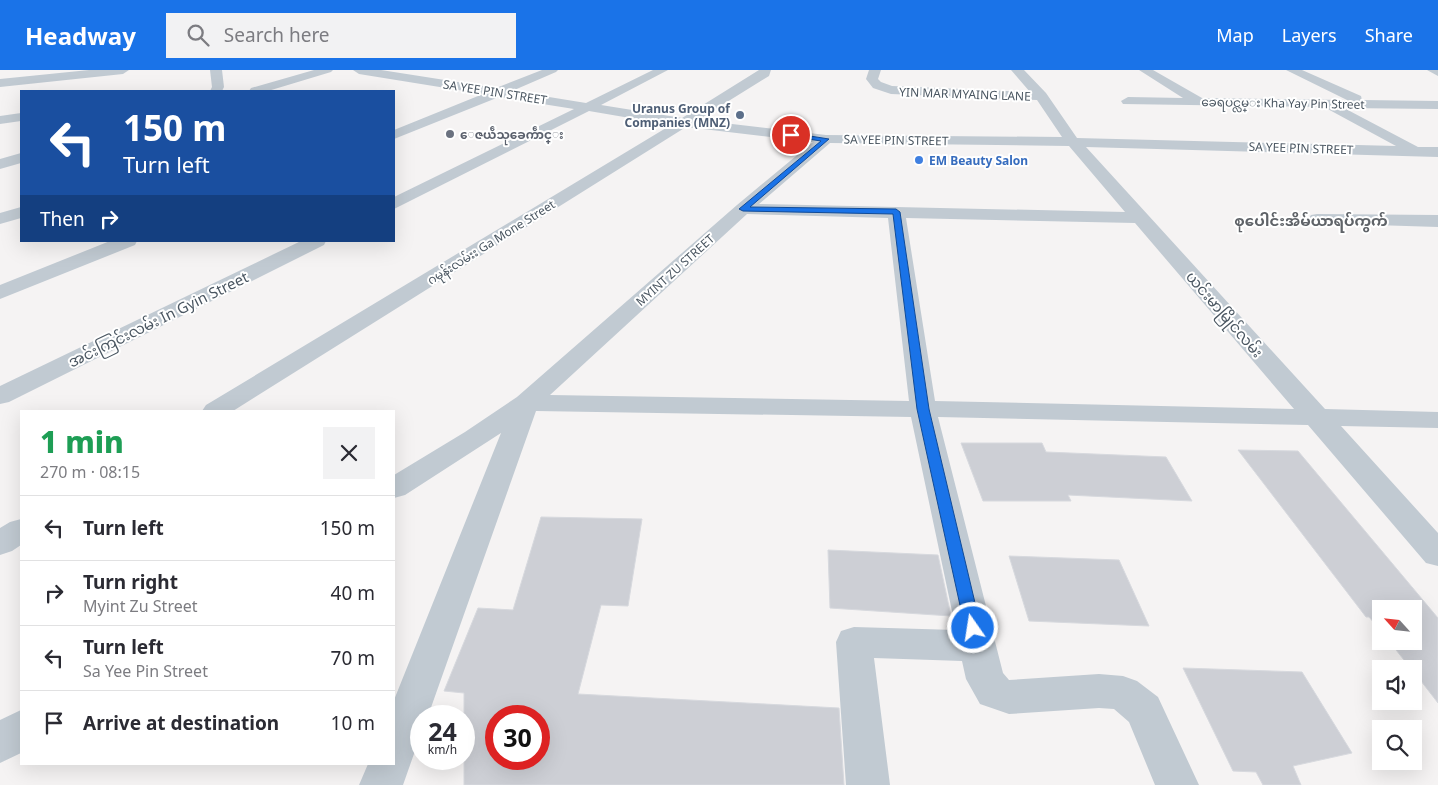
<!DOCTYPE html>
<meta charset="utf-8">
<style>
:root{--surface:#fff;--page:#f2f2f3;--text:#2b2b33;--muted:#7c7c81;--line:#e1e1e2;--accent:#1a73e8}
body{margin:0;font-family:"Noto Sans","Noto Sans Myanmar",sans-serif;background:var(--page);color:var(--text);height:100vh;display:flex;flex-direction:column;font-size:19px;white-space:nowrap}
*{box-sizing:border-box;margin:0}
p{font-size:16px;color:var(--muted)}
.icon{flex:none;width:28px;height:28px;fill:none;stroke:currentColor;stroke-width:2;stroke-linecap:round;stroke-linejoin:round}
.map{position:relative;flex:1;overflow:hidden}
.side{position:absolute;left:20px;top:340px;width:375px;height:355px;display:flex;flex-direction:column;background:var(--surface);border-radius:0px;box-shadow:0 5px 20px #0002}
.side>*{flex:none}
.top-card{position:absolute;left:20px;top:20px;width:375px;height:152px;border-radius:0px;box-shadow:0 5px 20px #0002;background:#1a4fa0;color:#fff;overflow:hidden}
.needle{width:32px;rotate:297deg}
.controls{position:absolute;left:1372px;top:530px;display:grid;gap:10px}
.controls a{display:grid;place-items:center;width:50px;height:50px;border-radius:0px;background:var(--surface);box-shadow:0 5px 20px #0002;font-size:25px}
.speed{position:absolute;left:410px;top:635px;display:flex;gap:10px;font-size:25px;font-weight:700;text-align:center}
.speed>*{display:grid;place-content:center;width:65px;height:65px;border-radius:50%;background:var(--surface);box-shadow:0 5px 20px #0002;line-height:1}
.speed small{font-size:12px;font-weight:400}
.speed .limit{border:8px solid #d22;background:#fff;color:#111}
.pin{position:absolute;display:grid;place-items:center;width:42px;height:42px;color:#fff;margin:-21px;border:2px solid #fff;border-radius:50%;box-shadow:0 1px 5px #0007}
.me{position:absolute;width:55px;margin:-28px;rotate:347deg;stroke-linejoin:round;filter:drop-shadow(0 0 4px #0008)}
.turn{display:flex;align-items:center;gap:18px;height:105px;padding:0 20px;font-size:22px}
.turn .icon{width:65px;height:65px;stroke-width:2.5}
.turn b{display:block;font-size:35px;line-height:42px}
.then{display:flex;align-items:center;height:48px;padding:0 20px;background:#0003;gap:10px;font-size:19px}
.round{display:grid;place-items:center;flex:none;width:52px;height:52px;border-radius:0px;background:var(--page)}
.summary{display:flex;align-items:center;justify-content:space-between;height:85px;padding:0 20px}
h1{font-size:30px;font-weight:800;line-height:38px;color:#1e9e55}
ul{padding:0;list-style:none}
li{display:flex;align-items:center;gap:15px;height:65px;padding:0 20px;border-top:1px solid var(--line)}
li div{flex:1}
li b{display:block;font-size:19px}
li em{font-style:normal}
header{display:flex;align-items:center;gap:30px;box-sizing:border-box;height:70px;padding:0 25px;background:var(--accent);color:#fff}
header strong{font-size:24px}
nav{display:flex;gap:28px;margin-inline-start:auto;font-size:18px}
.search{width:350px;height:45px;background:var(--page);display:flex;align-items:center;gap:12px;box-sizing:border-box;padding:0 18px;border-radius:0px;color:var(--muted);font-size:19px}
.map>svg:first-child{display:block}
.building{fill:#cdcfd5;stroke:#d7d9de;fill-rule:evenodd}
.lines{fill:none;stroke-linecap:round;stroke-linejoin:round}
.street{fill:#c1cad2;fill-rule:evenodd}
.route{fill:#1a73e8;stroke:#114b97}
.service-dot{fill:#5c6f8a;stroke:#fff;stroke-width:2}
.worship-dot{fill:#6b7280;stroke:#fff;stroke-width:2}
.shop-dot{fill:#3f7fe0;stroke:#fff;stroke-width:2}
.labels{text-anchor:middle;dominant-baseline:central;stroke-width:4;stroke-linejoin:round;paint-order:stroke}
.far-street-label{font-size:12px;fill:#4a5661;stroke:#fff}
.far-service-label{font-size:12px;font-weight:bold;fill:#4e5e75;stroke:#fff;text-anchor:end}
.far-worship-label{font-size:12px;font-weight:bold;fill:#5b616d;stroke:#fff;text-anchor:start}
.far-shop-label{font-size:12px;font-weight:bold;fill:#366cbe;stroke:#fff;text-anchor:start}
.far-quarter-label{font-size:15px;font-weight:bold;fill:#5f6368;stroke:#fff}
.street-label{font-size:15px;fill:#4a5661;stroke:#fff}
</style>
<header>
<strong>Headway</strong>
<div class="search"><svg class="icon" aria-label="search" viewBox="0 0 24 24"><circle cx="10" cy="10" r="6"/><path d="M15 15l6 6"/></svg>Search here</div>
<nav><a>Map</a><a>Layers</a><a>Share</a></nav>
</header>
<div class="map">
<svg width="1438" height="715" viewBox="0 0 1438 715">
<rect width="100%" height="100%" fill="#f5f3f3"/>
<path class="building" d="M961 373H1042L1046 382 1166 387 1192 431 1068 425 1071 431H983Z
M1238 380 1298 381 1438 548V633L1414 602V599H1411L1389 571H1414V539H1381V561L1369 547H1366Z
M541 447 642 449 628 536 601 535 578 624 839 638 844 715H464V623L444 621 478 538 513 540ZM496 646H539V689H496Z
M828 480 938 485 951 546 830 538Z
M1009 486 1119 490 1149 556 1029 551Z
M1183 598 1302 602 1352 683 1293 696 1301 715H1263L1256 702 1233 701Z"/>
<g class="lines">
<path class="street" d="M89 0H129L123 4 0 17V9Z
M210 0H222L224 17 222 21H210L212 17Z
M314 0H333L331 2 268 21H249L251 18Z
M353 0H381L496 18 542 0H558L556 2 512 21 586 33 653 0H668L601 35 682 48 759 0H771L769 6 698 50 826 65 1062 67 1037 30 891 24 873 18 866 9 869 0H881L878 9 881 12 892 16 1030 22 1011 0H1024L1046 23 1077 68 1396 76 1324 37 1123 34 1121 31 1128 27 1183 28 1139 0H1153L1202 28 1347 30 1286 0H1302L1361 26 1362 30 1438 31V39L1344 38 1418 77H1438V87L1086 77 1325 339 1438 342V358L1341 356 1438 463V496L1426 493 1308 355 938 347 1003 603 1009 610 1099 604 1123 606 1137 611 1158 627 1199 715H1155L1129 652 1114 639 1099 638 1009 644 980 634 966 609 962 591 874 588 890 715H846L836 572 841 561 854 557 956 560 911 347 536 341 428 646H421V664L403 715H359L368 694H394V630L501 363 405 425 394 428V405L465 362 517 327 737 135 813 72 686 57 233 341H202L206 335 671 55 589 41 394 139V127L574 39 499 27 394 69V60L483 24 359 4ZM830 73 1069 76 1125 142 759 134ZM747 144 888 148 909 331 550 325ZM906 148 1135 153 1294 339 935 331Z
M1427 0H1438V6Z
M21 43V51L0 54V46Z
M21 83V93L0 99V89Z
M21 137V148L0 154V143Z
M1317 144 1438 145V157L1311 153 1308 149 1311 145Z
M110 171H137L135 175 0 229V215Z
M301 171H326L324 175 9 332 0 334V316Z
M21 449V475L12 481 0 485V458L10 452Z
M21 640V683L0 693V650Z"/>
</g>
<path class="route" d="M791 63 829 69 750 137 896 139 900 142 929 339 981 558 978 562 973 564 968 562 965 558 917 339 893 144 743 141 739 139 821 71 789 66Z"/>
<circle class="service-dot" cx="740" cy="45" r="5"/>
<circle class="worship-dot" cx="450" cy="64" r="5"/>
<circle class="shop-dot" cx="919" cy="90" r="5"/>
<g class="labels">
<g class="far-street-label">
<text transform="translate(495 22) rotate(9)">SA YEE PIN STREET</text>
<text transform="translate(965 24) rotate(2)">YIN MAR MYAING LANE</text>
<text transform="translate(1283 33) rotate(1)">ခေရပင္လမ္း Kha Yay Pin Street</text>
<text transform="translate(896 70) rotate(1)">SA YEE PIN STREET</text>
<text transform="translate(1301 78) rotate(2)">SA YEE PIN STREET</text>
<text transform="translate(491 172) rotate(-32)">ဂမုန်းလမ်းး Ga Mone Street</text>
<text transform="translate(675 200) rotate(-42)">MYINT ZU STREET</text>
</g>
<g class="far-service-label">
<text x="730" y="38">Uranus Group of<tspan x="730" dy="14">Companies (MNZ)</tspan></text>
</g>
<g class="far-worship-label">
<text x="460" y="64">ေဇယဵသုခေကဵာင္း</text>
</g>
<g class="far-shop-label">
<text x="929" y="90">EM Beauty Salon</text>
</g>
<g class="far-quarter-label">
<text x="1311" y="150">စုပေါင်းအိမ်ယာရပ်ကွက်</text>
</g>
<g class="street-label">
<text transform="translate(1225 244) rotate(49)">ယင်းမာမြိုင်လမ်း</text>
<text transform="translate(158 249) rotate(-26)">အင်းကြင်းလမ်း In Gyin Street</text>
</g>
</g>
</svg>
<div class="controls">
<a><svg class="needle" viewBox="-14 -14 28 28"><path d="M0-13l5 13h-10z" fill="#e53935"/><path d="M0 13l5-13h-10z" fill="#7c7c81"/></svg></a>
<a><svg class="icon" aria-label="sound" viewBox="0 0 24 24"><path d="M4 9h4l5-4v14l-5-4H4zM17 9q2 3 0 6"/></svg></a>
<a><svg class="icon" aria-label="search" viewBox="0 0 24 24"><circle cx="10" cy="10" r="6"/><path d="M15 15l6 6"/></svg></a>
</div>
<div class="speed"><div>24<small>km/h</small></div><div class="limit">30</div></div>
<div class="pin" style="left:791px;top:65px;background:#d93025"><svg class="icon" aria-label="arrive" viewBox="0 0 24 24"><path d="M6 21V4h12l-3 4 3 4H6"/></svg></div>
<svg class="me" style="left:973px;top:558px" viewBox="-20 -20 40 40"><circle r="17" fill="#1a73e8" stroke="#fff" stroke-width="3"/><path d="M0-11L8 9 0 5-8 9z" fill="#fff"/></svg>
<div class="top-card">
<div class="turn"><svg class="icon" aria-label="left" viewBox="0 0 24 24"><path d="M17 20v-9H6M10 6l-5 5 5 5"/></svg><div><b>150 m</b>Turn left</div></div>
<div class="then">Then<svg class="icon" aria-label="right" viewBox="0 0 24 24"><path d="M7 20v-9h11M14 6l5 5-5 5"/></svg></div>
</div>
<section class="side">
<div class="summary"><div><h1>1 min</h1><p>270 m · 08:15</p></div><a class="round"><svg class="icon" aria-label="close" viewBox="0 0 24 24"><path d="M6 6l12 12M18 6L6 18"/></svg></a></div>
<ul>
<li><svg class="icon" aria-label="left" viewBox="0 0 24 24"><path d="M17 20v-9H6M10 6l-5 5 5 5"/></svg><div><b>Turn left</b></div><em>150 m</em></li>
<li><svg class="icon" aria-label="right" viewBox="0 0 24 24"><path d="M7 20v-9h11M14 6l5 5-5 5"/></svg><div><b>Turn right</b><p>Myint Zu Street</p></div><em>40 m</em></li>
<li><svg class="icon" aria-label="left" viewBox="0 0 24 24"><path d="M17 20v-9H6M10 6l-5 5 5 5"/></svg><div><b>Turn left</b><p>Sa Yee Pin Street</p></div><em>70 m</em></li>
<li><svg class="icon" aria-label="arrive" viewBox="0 0 24 24"><path d="M6 21V4h12l-3 4 3 4H6"/></svg><div><b>Arrive at destination</b></div><em>10 m</em></li>
</ul>
</section>
</div>
